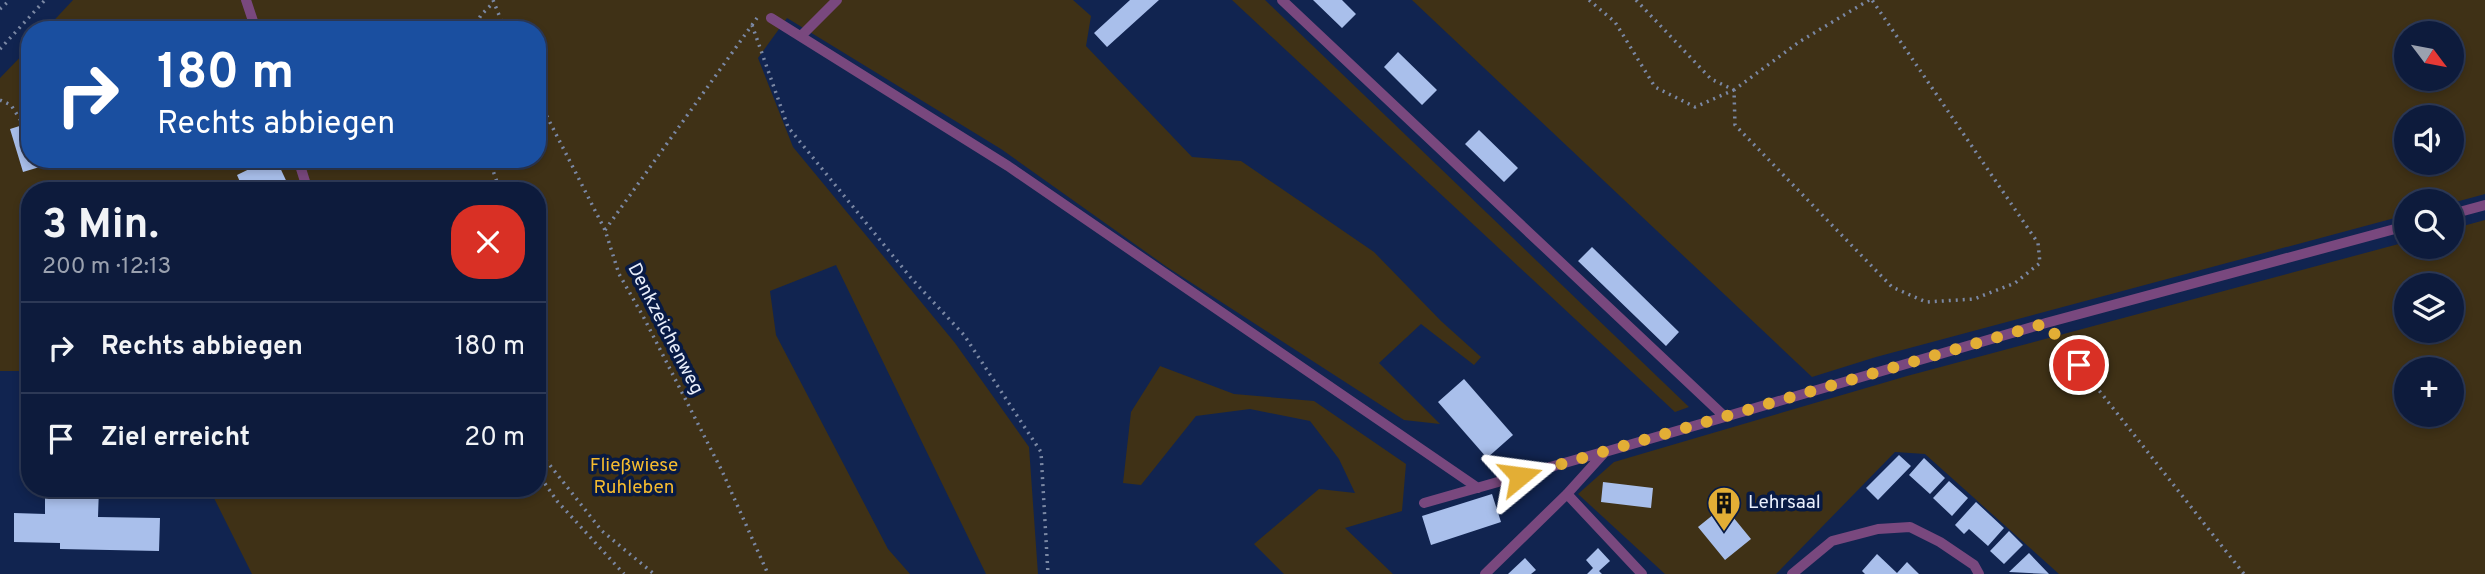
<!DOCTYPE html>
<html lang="de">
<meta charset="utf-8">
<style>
:root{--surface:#0d1b3c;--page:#1b2847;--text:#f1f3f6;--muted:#9aa1af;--line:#2d3956}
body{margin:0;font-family:Overpass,sans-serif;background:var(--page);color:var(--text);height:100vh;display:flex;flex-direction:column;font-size:26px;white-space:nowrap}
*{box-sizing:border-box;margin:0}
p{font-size:23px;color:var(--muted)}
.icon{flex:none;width:38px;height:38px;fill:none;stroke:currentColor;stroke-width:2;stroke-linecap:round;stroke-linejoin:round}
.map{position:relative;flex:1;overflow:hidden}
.sheet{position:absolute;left:21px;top:182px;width:525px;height:315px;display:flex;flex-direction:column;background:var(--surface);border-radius:28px;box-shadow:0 4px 10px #0003,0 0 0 2px var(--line)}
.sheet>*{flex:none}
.hud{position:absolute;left:21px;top:21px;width:525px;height:147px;border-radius:28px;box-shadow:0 4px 10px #0003,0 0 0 2px var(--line);background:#1a4fa0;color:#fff;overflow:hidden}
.needle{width:46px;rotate:122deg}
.tools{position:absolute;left:2394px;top:21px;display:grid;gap:14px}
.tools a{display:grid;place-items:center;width:70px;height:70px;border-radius:50%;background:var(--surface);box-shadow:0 4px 10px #0003,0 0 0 2px var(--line);font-size:35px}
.pin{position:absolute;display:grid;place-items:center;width:60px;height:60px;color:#fff;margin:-30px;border:4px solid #fff;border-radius:50%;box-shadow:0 2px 7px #0007}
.me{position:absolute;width:77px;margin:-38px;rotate:74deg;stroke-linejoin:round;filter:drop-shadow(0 0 5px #0008)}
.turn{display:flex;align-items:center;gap:24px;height:147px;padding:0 21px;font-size:32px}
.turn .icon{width:91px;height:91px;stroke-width:2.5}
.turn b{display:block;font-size:49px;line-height:60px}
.round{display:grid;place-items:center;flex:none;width:74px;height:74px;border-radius:28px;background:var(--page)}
.head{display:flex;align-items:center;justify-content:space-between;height:119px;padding:0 21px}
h1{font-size:42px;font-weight:700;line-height:52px}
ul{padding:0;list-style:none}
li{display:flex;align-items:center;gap:21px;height:91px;padding:0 21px;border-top:2px solid var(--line)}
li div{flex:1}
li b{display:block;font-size:26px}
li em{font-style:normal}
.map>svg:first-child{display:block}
.green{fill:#3f3116;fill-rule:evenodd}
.building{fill:#a9bfeb}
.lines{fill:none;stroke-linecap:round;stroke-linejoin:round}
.path{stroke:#7b88a4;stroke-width:3.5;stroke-dasharray:2 5;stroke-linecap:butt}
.lane{stroke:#79487e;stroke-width:10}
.route{stroke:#e3ae35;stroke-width:12;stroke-dasharray:0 21.6}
.labels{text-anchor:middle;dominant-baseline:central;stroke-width:7;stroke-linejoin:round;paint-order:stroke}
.street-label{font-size:19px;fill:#e9effb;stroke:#081a44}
.park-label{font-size:19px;fill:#f5bb2f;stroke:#081a44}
.poi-label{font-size:19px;fill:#e9effb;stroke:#081a44;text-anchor:start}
</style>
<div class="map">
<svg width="2485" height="574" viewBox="0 0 2485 574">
<rect width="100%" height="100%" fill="#112450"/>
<path class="green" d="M73 0H1073L1091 16 1086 46 1192 157 1241 161 1374 252 1441 321 1481 357 1474 365 1421 324 1379 363 1440 424 1404 420 1167 267 1001 149 787 18 758 58 793 147 955 343 1029 447 1038 574H986L836 265 770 291 776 335 888 549 910 574H252L209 488H537V191H30V371H0V78L30 47V159H537V30H45Z
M1232 0H1265L1689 407 1675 412Z
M1412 0H2485V194L2452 203 2406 201V215L1876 357 1812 377ZM2406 33H2452V79H2406ZM2406 117H2452V163H2406Z
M2485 220V574H2059L1925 454 1895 452 1776 574H1665L1578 494 1614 462 1907 376 2406 242V247H2452V229ZM2406 285H2452V331H2406ZM2406 369H2452V415H2406Z
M1160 366 1234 394 1314 401 1406 464 1402 511 1345 528 1393 574H1284L1254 544 1319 489 1355 493 1339 459 1310 421 1250 409 1196 416 1141 485 1123 483 1131 412Z"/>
<path class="building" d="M1130 0H1159L1107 47 1094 33Z
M1313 0H1342L1356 14 1342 28Z
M1398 52 1437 90 1422 105 1384 67Z
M29 123 30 159H41L43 166 23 172 10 129Z
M1479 130 1518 168 1504 182 1465 144Z
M270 159H276L291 191H244L237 175Z
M1592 247 1679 332 1666 346 1578 261Z
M1464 379 1513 435 1487 458 1438 402Z
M1899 455 1911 466 1878 500 1866 488Z
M1924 458 1945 478 1930 494 1909 475Z
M1949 481 1968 498 1952 516 1933 498Z
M1603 482 1653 488 1651 508 1601 502Z
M45 488H99L98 517 160 518 159 551 60 549V543L14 542V513L45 514Z
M1492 494 1501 522 1431 545 1422 516Z
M1976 502 2004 528 1988 546 1969 529 1964 534 1955 525Z
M1724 506 1751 539 1725 560 1698 527Z
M2009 531 2023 545 2004 564 1990 551Z
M1598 548 1610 561 1599 571 1602 574H1587L1593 568 1586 560Z
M2029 553 2049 574 2009 572Z
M1877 554 1897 573 1907 562 1919 574H1865L1862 571Z
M1525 558 1536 570 1531 574H1508Z"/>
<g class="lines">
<path class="path" d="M493 0 505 30
M1589 0 1615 22 1655 87 1695 107 1734 90
M1636 0 1711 79 1734 90
M1869 0 1799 42 1734 90 1735 125 1892 287 1926 302 1974 299 2015 283 2040 263 2038 243 1872 0
M0 9 10 0
M752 25 788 127 911 278 964 335 1041 452 1048 574
M473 30 481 15 493 3
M0 49 45 0
M537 97 605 230 619 274 644 318 722 471 768 574
M0 100 11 105 23 124
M489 159 497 182 496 191
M605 230 757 18
M2056 336 2244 574
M537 449 602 531 654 574
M537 472 557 501 624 574"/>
<path class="lane" d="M246 0 256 30
M1282 0 1724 416
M771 18 1008 166 1478 488
M801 36 837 0
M298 159 308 191
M2452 214 2485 205
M1567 494 1642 574
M1424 503 1603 452
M1485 574 1567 494 1605 452 2046 323 2406 226
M1792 574 1832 541 1878 529 1910 527 1940 542 1974 565 1979 574"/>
</g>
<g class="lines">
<path class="route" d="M1520 476 2046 323 2079 365"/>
</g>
<defs>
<symbol id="building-pin" viewBox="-11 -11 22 30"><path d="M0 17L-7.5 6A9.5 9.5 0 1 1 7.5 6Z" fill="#e3ae35" stroke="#081a44"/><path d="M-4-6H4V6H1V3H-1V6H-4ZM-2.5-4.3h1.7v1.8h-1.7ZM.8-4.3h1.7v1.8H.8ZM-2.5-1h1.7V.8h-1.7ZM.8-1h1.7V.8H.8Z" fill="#111"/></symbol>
</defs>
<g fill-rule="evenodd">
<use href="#building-pin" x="1705" y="484" width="38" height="52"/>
</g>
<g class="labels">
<g class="street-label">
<text transform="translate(665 329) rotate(63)">Denkzeichenweg</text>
</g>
<g class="park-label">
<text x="634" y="466">Fließwiese<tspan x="634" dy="22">Ruhleben</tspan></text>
</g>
<g class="poi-label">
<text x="1748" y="503">Lehrsaal</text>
</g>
</g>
</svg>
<div class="tools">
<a><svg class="needle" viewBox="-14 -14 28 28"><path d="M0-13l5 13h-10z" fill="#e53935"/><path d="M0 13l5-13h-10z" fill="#9aa1af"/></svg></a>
<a><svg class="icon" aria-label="sound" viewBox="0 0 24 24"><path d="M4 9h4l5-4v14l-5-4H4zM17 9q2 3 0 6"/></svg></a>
<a><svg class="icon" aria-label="search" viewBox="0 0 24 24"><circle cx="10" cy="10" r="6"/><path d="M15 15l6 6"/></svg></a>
<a><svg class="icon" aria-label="layers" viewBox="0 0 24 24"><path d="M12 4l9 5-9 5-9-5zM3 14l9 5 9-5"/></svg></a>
<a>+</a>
</div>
<div class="pin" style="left:2079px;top:365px;background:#d93025"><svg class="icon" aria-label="arrive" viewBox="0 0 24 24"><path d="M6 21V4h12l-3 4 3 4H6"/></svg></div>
<svg class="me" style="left:1520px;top:476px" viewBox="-20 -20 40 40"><path d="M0-17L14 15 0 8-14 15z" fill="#e3ae35" stroke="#fff" stroke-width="4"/></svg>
<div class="hud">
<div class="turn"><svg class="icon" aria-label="right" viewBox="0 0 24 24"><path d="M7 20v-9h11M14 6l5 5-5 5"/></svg><div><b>180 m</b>Rechts abbiegen</div></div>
</div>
<section class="sheet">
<div class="head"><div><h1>3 Min.</h1><p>200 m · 12:13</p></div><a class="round" style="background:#d93025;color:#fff"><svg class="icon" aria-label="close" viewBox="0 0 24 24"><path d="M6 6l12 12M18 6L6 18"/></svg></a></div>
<ul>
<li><svg class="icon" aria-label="right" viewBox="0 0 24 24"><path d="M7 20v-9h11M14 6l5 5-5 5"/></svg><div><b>Rechts abbiegen</b></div><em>180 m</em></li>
<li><svg class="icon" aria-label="arrive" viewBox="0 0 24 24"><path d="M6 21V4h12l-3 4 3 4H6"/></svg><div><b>Ziel erreicht</b></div><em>20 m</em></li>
</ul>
</section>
</div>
